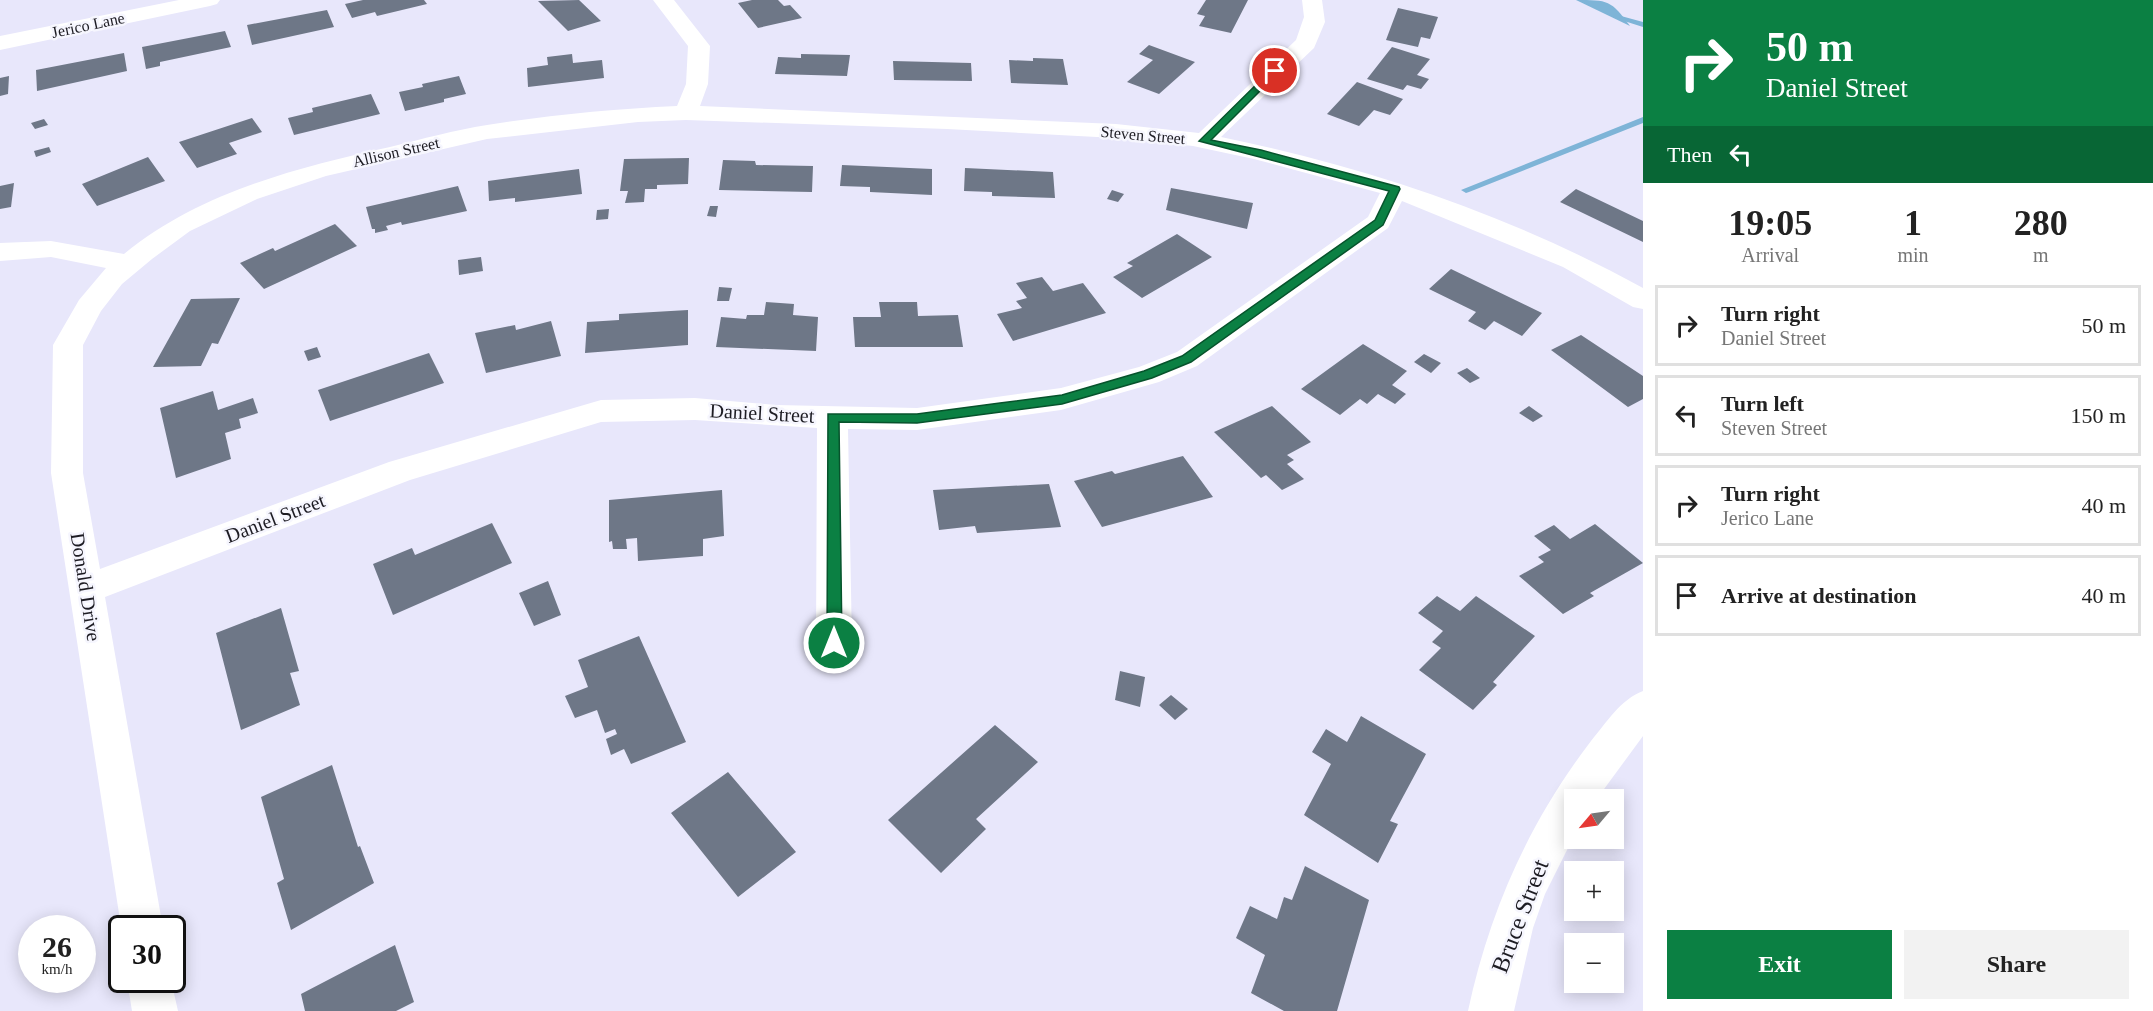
<!DOCTYPE html>
<meta charset="utf-8">
<style>
:root{--surface:#fff;--page:#f2f2f2;--text:#222;--muted:#767676;--line:#e0e0e0;--accent:#0b8043}
body{margin:0;font-family:"Times New Roman",serif;background:var(--page);color:var(--text);height:100vh;display:flex;flex-direction:column;font-size:22px;white-space:nowrap}
*{box-sizing:border-box;margin:0}
p{font-size:20px;color:var(--muted)}
.icon{flex:none;width:33px;height:33px;fill:none;stroke:currentColor;stroke-width:2;stroke-linecap:round;stroke-linejoin:round}
.map{position:relative;flex:1;overflow:hidden}
.side{display:flex;flex-direction:column;background:var(--surface);width:510px}
.side>*{flex:none}
.hud{background:#0b8043;color:#fff;overflow:hidden}
.needle{width:39px;rotate:241deg}
.fabs{position:absolute;left:1564px;top:789px;display:grid;gap:12px}
.fabs a{display:grid;place-items:center;width:60px;height:60px;border-radius:0px;background:var(--surface);box-shadow:0 3px 15px #0003;font-size:30px}
.speed{position:absolute;left:18px;top:915px;display:flex;gap:12px;font-size:30px;font-weight:700;text-align:center}
.speed>*{display:grid;place-content:center;width:78px;height:78px;border-radius:50%;background:var(--surface);box-shadow:0 3px 15px #0003;line-height:1}
.speed small{font-size:15px;font-weight:400}
.speed .limit{border:3px solid #111;border-radius:9px;background:#fff;color:#111}
.pin{position:absolute;display:grid;place-items:center;width:51px;height:51px;color:#fff;margin:-26px;border:3px solid #fff;border-radius:50%;box-shadow:0 2px 6px #0007}
.me{position:absolute;width:66px;margin:-33px;rotate:0deg;stroke-linejoin:round;filter:drop-shadow(0 0 4px #0008)}
.turn{display:flex;align-items:center;gap:21px;height:126px;padding:0 24px;font-size:27px}
.turn .icon{width:78px;height:78px;stroke-width:2.5}
.turn b{display:block;font-size:42px;line-height:51px}
.then{display:flex;align-items:center;height:57px;padding:0 24px;background:#0003;gap:12px;font-size:22px}
.eta{display:flex;justify-content:space-evenly;align-items:center;height:102px;text-align:center}
.eta b{font-size:36px;font-weight:600;line-height:42px}
.button{display:flex;gap:12px;margin-top:auto;padding:12px 24px}
.button a{flex:1;height:69px;border-radius:0px;background:var(--accent);color:#fff;font-size:24px;font-weight:600;line-height:69px;text-align:center}
.button a+a{background:var(--page);color:var(--text)}
ul{padding:0;list-style:none}
li{display:flex;align-items:center;gap:18px;height:81px;margin:0 12px 9px;padding:0 12px;border:3px solid var(--line);border-radius:0px}
li div{flex:1}
li b{display:block;font-size:22px}
li em{font-style:normal}
main{display:flex;flex:1;min-height:0}
.map>svg:first-child{display:block}
.water{fill:#7eb4d7}
.lines{fill:none;stroke-linecap:round;stroke-linejoin:round}
.stream{fill:#7eb4d7;fill-rule:evenodd}
.building{fill:#6e7787}
.minor{fill:#fff;fill-rule:evenodd}
.route{fill:#0b8043;stroke:#07532c;stroke-width:1.5}
.labels{text-anchor:middle;dominant-baseline:central;stroke-width:5;stroke-linejoin:round;paint-order:stroke}
.far-street-label{font-size:16px;fill:#1d1c23;stroke:#f6f6fe}
.street-label{font-size:20px;fill:#1d1c23;stroke:#f6f6fe}
.near-street-label{font-size:24px;fill:#1d1c23;stroke:#f6f6fe}
</style>
<main>
<div class="map">
<svg width="1643" height="1011" viewBox="0 0 1643 1011">
<rect width="100%" height="100%" fill="#e8e7fb"/>
<path class="water" d="M1576 0C1608 0 1611 0 1630 26Z"/>
<g class="lines">
<path class="stream" d="M1621 16 1643 22V27L1621 20Z
M1643 117V123L1469 192 1466 193 1461 190Z"/>
</g>
<path class="building" d="M363 0H424L427 4 377 16 375 12 352 18 345 4Z
M579 0 601 21 568 31 538 1Z
M752 0H778L784 6 790 5 802 18 758 28 738 3Z
M1206 0H1248L1231 33 1199 26 1205 16 1197 14Z
M1398 8 1438 17 1430 39 1421 37 1418 47 1386 40Z
M327 10 334 27 252 45 247 25Z
M225 31 231 47 160 62V66L146 69 142 47Z
M1149 45 1195 62 1159 94 1127 82 1153 60 1139 54Z
M1392 47 1430 59 1417 75 1429 79 1421 89 1407 85 1403 90 1367 79Z
M124 53 127 71 37 91 36 70Z
M572 54 573 63 602 60 604 78 528 87 527 68 548 65 547 57Z
M801 54 850 55 847 76 775 74 778 57 801 58Z
M1033 58 1063 59 1068 85 1011 83 1009 60 1033 61Z
M893 61 971 63 972 81 894 80Z
M9 76 8 94 0 96V78Z
M459 76 466 94 444 99V102L405 111 399 92 423 87 422 84Z
M1357 82 1403 99 1390 115 1374 110 1359 126 1327 114Z
M371 94 380 114 294 135 288 118 313 112 312 108Z
M252 118 262 132 229 143 237 154 197 168 179 142Z
M44 119 48 125 35 129 31 123Z
M49 147 51 152 36 157 34 151Z
M148 157 165 181 97 206 82 184Z
M689 158 688 184 657 185V189H645L644 202 625 203 628 191H620L624 159Z
M723 160 755 161 756 165 813 166 812 192 719 190Z
M842 165 932 169V195L870 192V187L840 186Z
M965 168 1053 172 1055 198 992 196V192L964 191Z
M579 169 582 194 515 202V198L489 201 488 181Z
M14 183 11 207 0 209V186Z
M458 186 467 211 402 225 401 222 386 226 388 230 375 233V229H372L366 207Z
M1171 188 1253 203 1247 229 1166 210Z
M1576 189 1643 221V242L1560 202Z
M1112 190 1124 194 1118 202 1107 199Z
M710 206H718L716 217 707 216Z
M609 209 608 219 596 220 597 210Z
M335 224 357 246 264 289 240 263 273 248 275 251Z
M1177 234 1212 257 1142 298 1113 277 1133 266 1127 263Z
M481 257 483 271 459 275 458 260Z
M1451 269 1542 313 1522 336 1494 321 1485 330 1468 321 1476 312 1429 289Z
M1042 277 1053 291 1083 283 1106 313 1013 341 997 314 1022 308 1016 301 1027 298 1016 283Z
M719 287 732 288 729 301H717Z
M240 298 218 344 212 343 201 366 153 367 191 299Z
M766 302 794 304 793 315 818 317 816 351 716 347 721 317 746 319 747 315H764Z
M879 302H917L918 316 958 315 963 347H855L853 317H881Z
M688 310V345L585 353 587 322 619 320V314Z
M551 321 561 356 486 373 475 333 515 325 516 330Z
M1581 335 1643 376V399L1628 407 1551 350Z
M1363 344 1407 371 1392 385 1406 394 1395 404 1378 394 1367 404 1360 399 1340 415 1301 389Z
M317 347 321 357 308 361 304 351Z
M429 353 444 383 330 421 318 390Z
M1424 354 1441 363 1431 373 1414 362Z
M1467 368 1480 378 1470 383 1457 373Z
M213 391 218 410 253 398 258 413 239 419 241 428 225 433 231 459 176 478 160 408Z
M1272 406 1311 442 1287 455 1294 460 1287 464 1304 479 1282 490 1266 475 1261 478 1214 432Z
M1529 406 1543 416 1533 422 1519 413Z
M1183 456 1213 497 1102 527 1074 481 1112 471 1115 474Z
M1049 484 1061 527 977 533 975 526 939 530 933 490Z
M722 490 724 536 703 539V556L638 561 637 538 626 539 627 549H613L612 541 609 542V500Z
M492 523 512 563 393 615 373 564 412 548 415 555Z
M1595 524 1643 563 1590 593 1594 596 1563 614 1519 576 1544 562 1538 557 1551 550 1534 536 1554 525 1570 539Z
M548 581 561 615 534 626 519 593Z
M1437 596 1460 611 1476 596 1535 636 1493 682 1497 685 1473 710 1419 670 1441 648 1432 642 1443 631 1418 613Z
M281 608 299 671 290 673 300 705 241 730 216 633Z
M639 636 686 742 631 764 624 749 611 755 606 739 617 734 615 729 605 733 597 710 575 718 565 696 588 687 578 660Z
M1120 671 1145 677 1140 707 1115 700Z
M1171 695 1188 709 1175 720 1159 705Z
M1361 716 1426 754 1390 821 1398 824 1378 863 1304 815 1331 764 1312 752 1326 729 1347 742Z
M995 725 1038 762 976 819 986 829 941 873 888 820Z
M332 765 358 847 360 846 374 883 291 930 277 883 284 879 261 797Z
M728 772 796 852 738 897 671 813Z
M1305 866 1369 900 1337 1011H1284L1251 993 1265 955 1236 938 1250 906 1277 919 1284 897 1292 900Z
M395 945 414 1002 396 1011H305L301 994Z"/>
<g class="lines">
<path class="minor" d="M179 0H220L217 4 210 6 0 50V36Z
M653 0H674L710 46 708 84 700 106 1116 124 1199 133 1296 40 1304 17 1302 0H1322L1325 22 1314 48 1221 137C1368 167 1512 216 1643 288V309L1633 307 1563 267 1402 201 1388 228 1197 366 1159 382 1061 410 917 430 848 429 852 643 847 654 834 659 821 654 816 643 817 428 695 420 601 422 410 480 105 597 163 928H122V933L51 473 53 345 79 300 106 268 51 257 0 261V243L51 241 124 254C200 192 296 168 390 147 422 139 455 130 487 125 549 115 614 109 677 106L686 84 688 46ZM686 120 947 129 1116 138 1193 146 1254 159 1380 193 1368 217 1177 352 1139 367 1061 388 917 408 776 405 695 398 601 400 389 462 100 569 83 473V345L101 311 122 284 152 259 190 231 257 199 326 176 487 139 638 122Z
M1643 691V736L1596 800H1575V834L1545 894 1533 928 1514 1011H1468C1489 912 1529 822 1591 741 1606 723 1621 699 1643 691Z
M127 980H171L178 1011H132Z"/>
</g>
<path class="route" d="M1272 69 1280 71 1211 140 1261 150 1399 187 1400 189 1383 225 1191 362 1152 378 1062 404 917 423 839 422 842 643 839 647H829L827 643 828 414H917L1000 403 1062 395 1144 371 1182 356 1375 220 1389 191 1199 141Z"/>
<g class="labels">
<g class="far-street-label">
<text transform="translate(88 25) rotate(-12)">Jerico Lane</text>
<text transform="translate(1143 135) rotate(5)">Steven Street</text>
<text transform="translate(396 152) rotate(-13)">Allison Street</text>
</g>
<g class="street-label">
<text transform="translate(762 413) rotate(3)">Daniel Street</text>
<text transform="translate(275 518) rotate(-21)">Daniel Street</text>
<text transform="translate(86 587) rotate(81)">Donald Drive</text>
</g>
<g class="near-street-label">
<text transform="translate(1520 916) rotate(-69)">Bruce Street</text>
</g>
</g>
</svg>
<div class="fabs">
<a><svg class="needle" viewBox="-14 -14 28 28"><path d="M0-13l5 13h-10z" fill="#e53935"/><path d="M0 13l5-13h-10z" fill="#767676"/></svg></a>
<a>+</a>
<a>−</a>
</div>
<div class="speed"><div>26<small>km/h</small></div><div class="limit">30</div></div>
<div class="pin" style="left:1275px;top:71px;background:#d93025"><svg class="icon" aria-label="arrive" viewBox="0 0 24 24"><path d="M6 21V4h12l-3 4 3 4H6"/></svg></div>
<svg class="me" style="left:834px;top:643px" viewBox="-20 -20 40 40"><circle r="17" fill="#0b8043" stroke="#fff" stroke-width="3"/><path d="M0-11L8 9 0 5-8 9z" fill="#fff"/></svg>
</div>
<section class="side">
<div class="hud">
<div class="turn"><svg class="icon" aria-label="right" viewBox="0 0 24 24"><path d="M7 20v-9h11M14 6l5 5-5 5"/></svg><div><b>50 m</b>Daniel Street</div></div>
<div class="then">Then<svg class="icon" aria-label="left" viewBox="0 0 24 24"><path d="M17 20v-9H6M10 6l-5 5 5 5"/></svg></div>
</div>
<div class="eta">
<div><b>19:05</b><p>Arrival</p></div>
<div><b>1</b><p>min</p></div>
<div><b>280</b><p>m</p></div>
</div>
<ul>
<li><svg class="icon" aria-label="right" viewBox="0 0 24 24"><path d="M7 20v-9h11M14 6l5 5-5 5"/></svg><div><b>Turn right</b><p>Daniel Street</p></div><em>50 m</em></li>
<li><svg class="icon" aria-label="left" viewBox="0 0 24 24"><path d="M17 20v-9H6M10 6l-5 5 5 5"/></svg><div><b>Turn left</b><p>Steven Street</p></div><em>150 m</em></li>
<li><svg class="icon" aria-label="right" viewBox="0 0 24 24"><path d="M7 20v-9h11M14 6l5 5-5 5"/></svg><div><b>Turn right</b><p>Jerico Lane</p></div><em>40 m</em></li>
<li><svg class="icon" aria-label="arrive" viewBox="0 0 24 24"><path d="M6 21V4h12l-3 4 3 4H6"/></svg><div><b>Arrive at destination</b></div><em>40 m</em></li>
</ul>
<div class="button"><a>Exit</a><a>Share</a></div>
</section>
</main>
